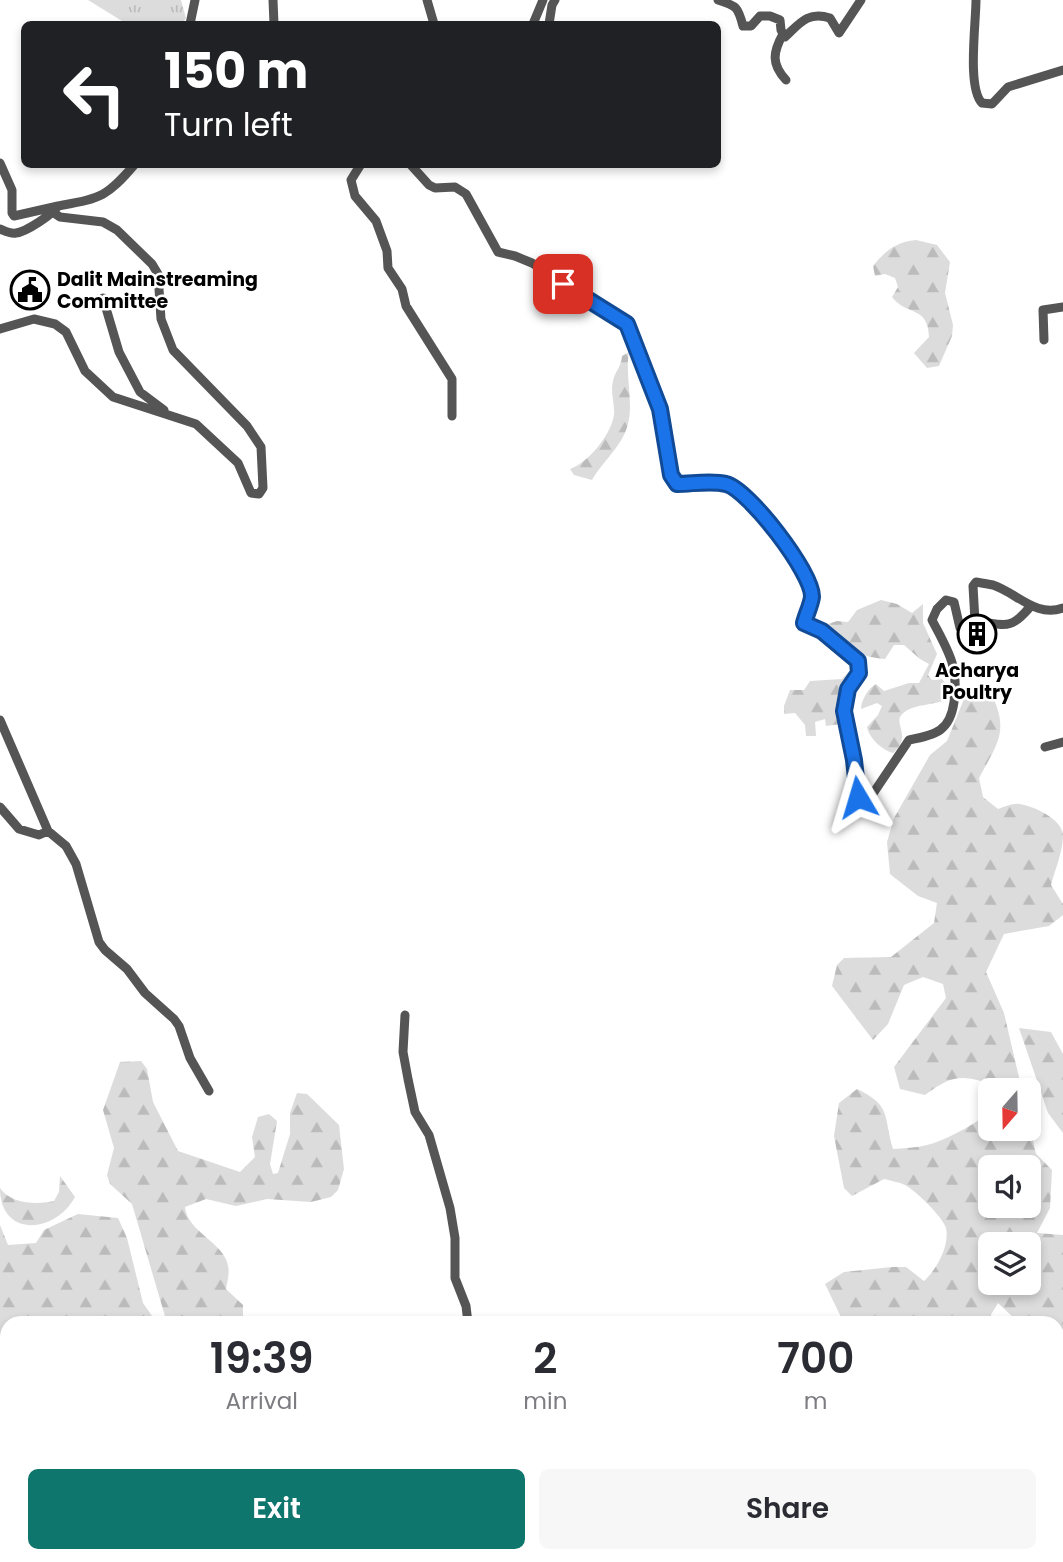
<!DOCTYPE html>
<style>
:root{--surface:#fff;--page:#f7f7f7;--text:#2b2b33;--muted:#7c7c81;--accent:#0f766e}
body{margin:0;font-family:Poppins,sans-serif;background:var(--page);color:var(--text);height:100vh;display:flex;flex-direction:column;font-size:26px;white-space:nowrap}
*{box-sizing:border-box;margin:0}
p{font-size:23px;color:var(--muted)}
.icon{flex:none;width:38px;height:38px;fill:none;stroke:currentColor;stroke-width:2;stroke-linecap:round;stroke-linejoin:round}
.map{position:relative;flex:1;overflow:hidden}
.details{position:absolute;left:0px;top:1316px;width:1064px;height:247px;display:flex;flex-direction:column;background:var(--surface);border-radius:21px 21px 0 0;box-shadow:0 4px 10px #0003}
.details>*{flex:none}
.banner{position:absolute;left:21px;top:21px;width:700px;height:147px;border-radius:10px;box-shadow:0 4px 10px #0003;background:#202124;color:#fff;overflow:hidden}
.needle{width:46px;rotate:200deg}
.tools{position:absolute;left:978px;top:1078px;display:grid;gap:14px}
.tools a{display:grid;place-items:center;width:63px;height:63px;border-radius:10px;background:var(--surface);box-shadow:0 4px 10px #0003;font-size:35px}
.pin{position:absolute;display:grid;place-items:center;width:60px;height:60px;color:#fff;margin:-30px;border-radius:14px;box-shadow:0 4px 10px #0006}
.me{position:absolute;width:77px;margin:-38px;rotate:353deg;stroke-linejoin:round;filter:drop-shadow(0 0 5px #0008)}
.turn{display:flex;align-items:center;gap:24px;height:147px;padding:0 28px;font-size:32px}
.turn .icon{width:91px;height:91px;stroke-width:2.5}
.turn b{display:block;font-size:49px;line-height:60px}
.eta{display:flex;justify-content:space-evenly;align-items:center;height:119px;text-align:center}
.eta b{font-size:42px;font-weight:600;line-height:49px}
.primary-button{display:flex;gap:14px;margin-top:auto;padding:14px 28px}
.primary-button a{flex:1;height:80px;border-radius:10px;background:var(--accent);color:#fff;font-size:28px;font-weight:600;line-height:80px;text-align:center}
.primary-button a+a{background:var(--page);color:var(--text)}
.map>svg:first-child{display:block}
.grass{fill:url(#grass-tufts)}
.forest{fill:url(#forest-firs);fill-rule:evenodd}
.lines{fill:none;stroke-linecap:round;stroke-linejoin:round}
.minor{stroke:#555;stroke-width:9}
.route-casing{stroke:#114b97;stroke-width:18}
.route{stroke:#1a73e8;stroke-width:12}
.labels{text-anchor:middle;dominant-baseline:central;stroke-width:5;stroke-linejoin:round;paint-order:stroke}
.poi-label{font-size:19px;font-weight:bold;fill:#000;stroke:#fff;text-anchor:start}
</style>
<div class="map">
<svg width="1063" height="1562" viewBox="0 0 1063 1562">
<defs>
<pattern id="grass-tufts" width="24" height="20" patternUnits="userSpaceOnUse" patternTransform="scale(1.75)"><rect width="24" height="20" fill="#dcdcdc"/><path d="M3 7l-1-3M5 7V3M7 7l1-3M15 17l-1-3M17 17v-4M19 17l1-3" fill="none" stroke="#bbb"/></pattern>
<pattern id="forest-firs" width="22" height="20" patternUnits="userSpaceOnUse" patternTransform="scale(1.75)"><rect width="22" height="20" fill="#dcdcdc"/><path d="M5 1l3.5 6h-7zM16 11l3.5 6h-7z" fill="#bbb"/></pattern>
</defs>
<rect width="100%" height="100%" fill="#fff"/>
<path class="grass" d="M88 0H181L186 18 182 24 122 21Z"/>
<path class="forest" d="M916 240 937 245 950 262 945 293 953 325 952 336 939 366 927 368 914 353 929 337C928 305 906 316 892 297L898 287 895 278 885 274 875 276 873 266C885 251 896 242 916 240Z
M629 352C624 379 637 409 624 435 617 450 601 464 592 480L574 475 570 469C588 463 611 435 614 415 615 404 610 392 613 381 615 371 621 368 622 356Z
M881 600 897 604 912 613 923 604V623L937 654 928 675 932 680 942 679 951 691V697C937 707 909 702 900 717 896 726 911 737 893 753 882 750 869 738 867 727L878 715 882 706 877 703 861 709C861 701 868 688 876 684L884 691 909 683H919L929 664 920 659 904 645H894L885 659C857 656 848 650 828 630V624L837 621 848 622 857 610Z
M853 667 839 702 841 724 826 726 825 719 815 722 816 736H806L805 725 795 713 784 714V706L790 690H804L810 681 842 679Z
M987 686V691L989 689C1010 730 999 741 979 778L983 797 998 809C1004 807 1013 803 1019 804 1034 806 1062 819 1063 835 1063 851 1055 870 1051 885L1063 904V915L1049 926 1004 934 986 972 1004 1013 1022 1090H999V1086C963 1076 956 1072 925 1095L900 1089 894 1067 946 998 943 984 923 977 904 985 888 1024 873 1040 832 986 837 965 844 958 891 957 934 923 937 903 918 896 890 874 887 842 894 818 930 755 947 741 968 689Z
M1019 1028 1051 1032 1063 1054V1133L1048 1113Z
M141 1061 147 1069 153 1102 178 1151 240 1172 255 1157 252 1137 258 1117 269 1114 277 1121 270 1164 273 1174 278 1173 290 1134V1113L297 1093 307 1094 339 1125 344 1169 338 1190 331 1197 311 1202 267 1199 236 1206 206 1199 185 1207C187 1232 225 1243 228 1266 230 1273 227 1282 226 1289L243 1305V1323H167L132 1204 110 1184 107 1175 114 1148 103 1110 120 1062Z
M857 1089C892 1106 883 1115 893 1149 904 1148 916 1148 927 1145 941 1142 983 1122 990 1109V1129H1029V1123L1036 1154 1052 1170 1050 1208 1037 1233 1063 1235V1404L1057 1374V1323H1019L998 1303 986 1323H841L840 1315 825 1284 844 1272 892 1267H906L924 1281C936 1270 950 1246 946 1228 943 1217 915 1190 905 1185 899 1182 891 1181 884 1179L852 1196 844 1188 834 1136 839 1103ZM990 1167H1029V1206H990ZM990 1244H1029V1283H990Z
M60 1176 75 1197C55 1234 0 1238 0 1188 10 1204 38 1205 54 1201L59 1192Z
M78 1214 118 1218 127 1238 143 1303 157 1323H7V1556H526L542 1562H0V1225L8 1245 36 1243 44 1230Z
M1063 1422V1534L1057 1531V1436Z
M1057 1540 1063 1548V1562H674L678 1556H1057Z"/>
<g class="lines">
<path class="minor" d="M273 0 274 24
M427 0 434 24
M718 0C737 6 738 7 743 26H751L760 16H770L780 20 781 30 785 37C800 23 808 11 830 18L839 33 861 0
M976 0C976 23 967 88 982 103L992 104 1008 87 1063 70
M190 24 195 0
M533 24 543 0
M549 24 552 5 555 0
M783 34C773 52 771 64 786 80
M0 163 12 190V213L14 216 58 206
M361 164 351 180 355 196 376 221 387 251 388 268 402 289 406 306 452 379V416
M410 164 429 185 435 188 455 187 466 194 498 252 515 256 532 263 627 324 660 409 671 475 677 484C692 484 710 480 725 484 748 489 813 572 812 597 811 605 806 615 804 623L822 631 858 661 859 672 848 689 844 711 854 760 858 797 868 801 909 740C936 735 950 731 954 702 959 666 948 651 932 620L937 609 946 600 954 602 960 628 966 633 975 621 973 586 976 582C982 583 988 584 993 585 1017 593 1036 618 1063 608
M0 229C5 231 10 234 16 233 26 232 53 214 58 206 101 198 106 198 135 164
M103 298 119 352 140 392 164 410
M0 329 34 319 55 324 66 332 85 371 113 397 196 424 238 463 251 493 259 494 263 488 261 447 247 426 173 350 161 319 158 274 152 264 117 230 103 222 60 217 54 213
M1044 340 1043 310 1063 307
M975 621C1004 624 1009 632 1030 607
M0 720 48 831 39 835 19 829 0 807
M1045 747 1063 742
M48 831 66 846 76 864 99 942 105 950 127 969 145 993 174 1019 179 1026 190 1058 209 1091
M405 1015 403 1052 408 1079 415 1112 429 1135 450 1208 455 1238V1278L466 1306 468 1323"/>
</g>
<g class="lines">
<defs>
<path id="route" d="M563 284 627 324 660 409 671 475 677 484C692 484 711 480 726 484 748 489 813 573 812 597 811 605 806 615 804 623L822 631 858 661 859 673 848 689 844 711 854 760 858 797"/>
</defs>
<use href="#route" class="route-casing"/>
<use href="#route" class="route"/>
</g>
<defs>
<symbol id="civic-ring" viewBox="-11 -11 22 22"><circle r="9.5" fill="#fff" stroke="#000" stroke-width="1.5"/><path d="M-.6-6.5H3V-4.5H.6V-3L4-1V1h2V6H-6V1h2V-1L-.6-3ZM-1.2 2.5V6h2.4V2.5Z" fill="#000"/></symbol>
<symbol id="building-ring" viewBox="-11 -11 22 22"><circle r="9.5" fill="#fff" stroke="#000" stroke-width="1.5"/><path d="M-4-6H4V6H1V3H-1V6H-4ZM-2.5-4.3h1.7v1.8h-1.7ZM.8-4.3h1.7v1.8H.8ZM-2.5-1h1.7V.8h-1.7ZM.8-1h1.7V.8H.8Z" fill="#000"/></symbol>
</defs>
<g fill-rule="evenodd">
<use href="#civic-ring" x="8" y="268" width="44" height="44"/>
<use href="#building-ring" x="955" y="612" width="44" height="44"/>
</g>
<g class="labels">
<g class="poi-label">
<text x="57" y="279">Dalit Mainstreaming<tspan x="57" dy="22">Committee</tspan></text>
<text x="977" y="670" text-anchor="middle">Acharya<tspan x="977" dy="22">Poultry</tspan></text>
</g>
</g>
</svg>
<div class="tools">
<a><svg class="needle" viewBox="-14 -14 28 28"><path d="M0-13l5 13h-10z" fill="#e53935"/><path d="M0 13l5-13h-10z" fill="#7c7c81"/></svg></a>
<a><svg class="icon" aria-label="sound" viewBox="0 0 24 24"><path d="M4 9h4l5-4v14l-5-4H4zM17 9q2 3 0 6"/></svg></a>
<a><svg class="icon" aria-label="layers" viewBox="0 0 24 24"><path d="M12 4l9 5-9 5-9-5zM3 14l9 5 9-5"/></svg></a>
</div>
<div class="pin" style="left:563px;top:284px;background:#d93025"><svg class="icon" aria-label="arrive" viewBox="0 0 24 24"><path d="M6 21V4h12l-3 4 3 4H6"/></svg></div>
<svg class="me" style="left:858px;top:797px" viewBox="-20 -20 40 40"><path d="M0-17L14 15 0 8-14 15z" fill="#1a73e8" stroke="#fff" stroke-width="4"/></svg>
<div class="banner">
<div class="turn"><svg class="icon" aria-label="left" viewBox="0 0 24 24"><path d="M17 20v-9H6M10 6l-5 5 5 5"/></svg><div><b>150 m</b>Turn left</div></div>
</div>
<section class="details">
<div class="eta">
<div><b>19:39</b><p>Arrival</p></div>
<div><b>2</b><p>min</p></div>
<div><b>700</b><p>m</p></div>
</div>
<div class="primary-button"><a>Exit</a><a>Share</a></div>
</section>
</div>
